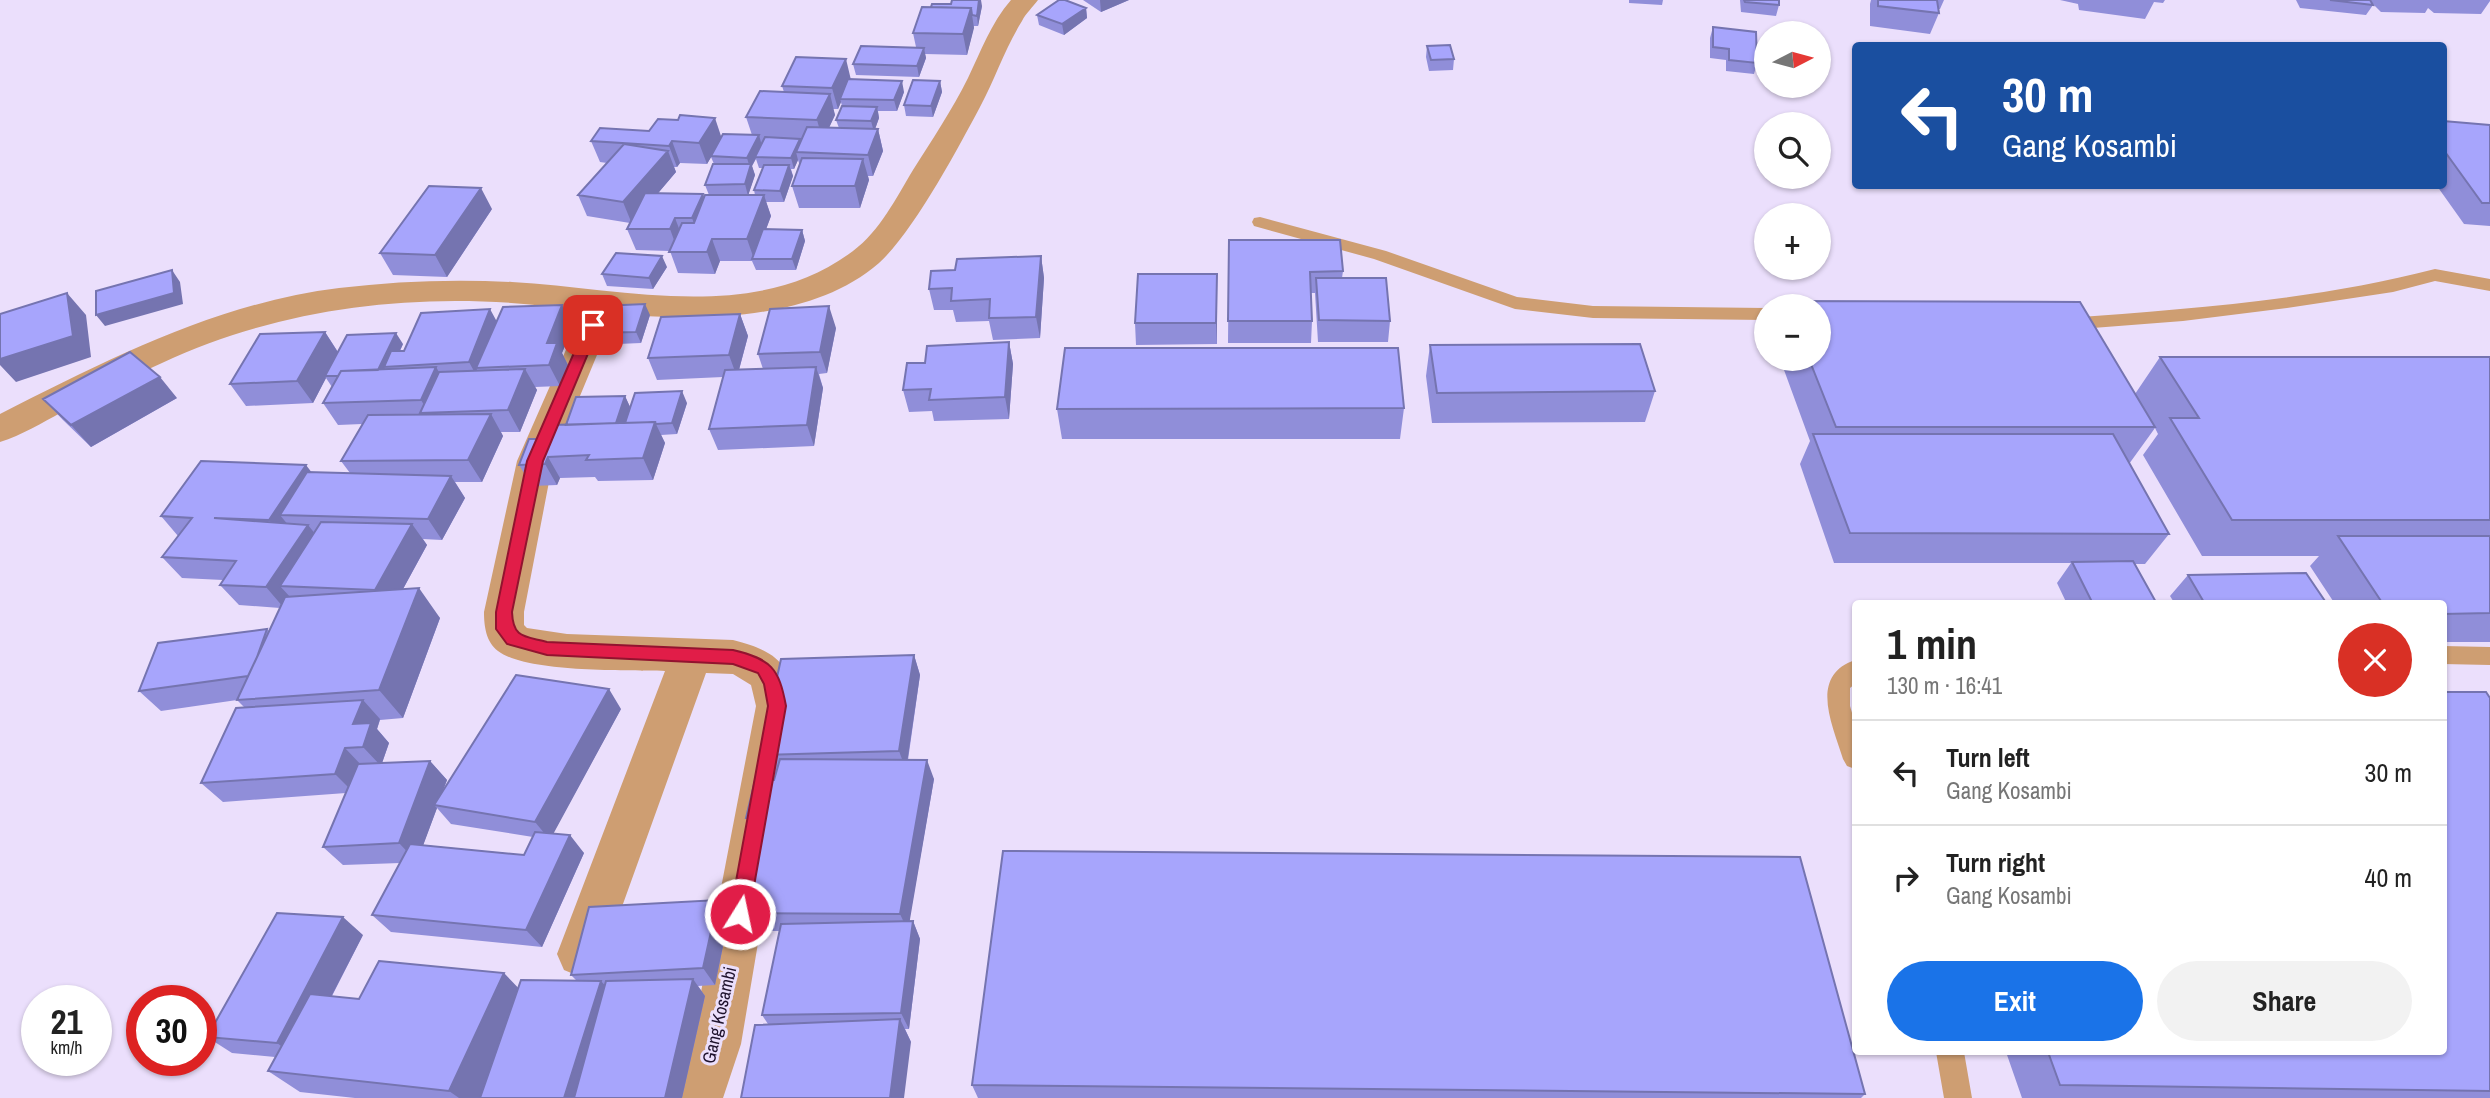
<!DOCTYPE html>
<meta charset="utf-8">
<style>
:root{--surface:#fff;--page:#f2f2f2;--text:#222;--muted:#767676;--line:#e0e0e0;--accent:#1a73e8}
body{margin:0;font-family:"Archivo Narrow",sans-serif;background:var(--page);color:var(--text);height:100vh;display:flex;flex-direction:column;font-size:26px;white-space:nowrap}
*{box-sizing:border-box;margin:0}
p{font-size:23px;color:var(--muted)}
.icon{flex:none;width:38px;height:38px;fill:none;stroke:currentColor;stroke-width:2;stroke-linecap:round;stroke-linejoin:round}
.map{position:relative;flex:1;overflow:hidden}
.drawer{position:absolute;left:1852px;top:600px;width:595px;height:455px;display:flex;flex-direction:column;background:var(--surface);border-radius:7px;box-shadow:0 2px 5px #0004}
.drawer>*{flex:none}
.banner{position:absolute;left:1852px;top:42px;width:595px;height:147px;border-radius:7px;box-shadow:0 2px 5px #0004;background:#1a4fa0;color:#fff;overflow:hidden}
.needle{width:46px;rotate:84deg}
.tools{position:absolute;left:1754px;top:21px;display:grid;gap:14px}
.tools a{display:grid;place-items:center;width:77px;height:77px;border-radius:50%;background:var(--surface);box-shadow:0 2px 5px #0004;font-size:35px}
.speed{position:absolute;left:21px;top:985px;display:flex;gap:14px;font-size:35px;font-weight:700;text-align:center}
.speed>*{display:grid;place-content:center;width:91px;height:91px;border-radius:50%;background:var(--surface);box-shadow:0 2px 5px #0004;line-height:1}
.speed small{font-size:18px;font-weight:400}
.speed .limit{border:10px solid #d22;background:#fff;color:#111}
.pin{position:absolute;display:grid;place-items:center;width:60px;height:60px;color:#fff;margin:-30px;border-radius:14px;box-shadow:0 4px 10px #0006}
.me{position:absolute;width:77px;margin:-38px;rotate:10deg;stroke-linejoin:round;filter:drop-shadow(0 0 5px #0008)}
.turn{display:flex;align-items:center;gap:24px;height:147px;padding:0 35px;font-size:32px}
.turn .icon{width:91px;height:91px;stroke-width:2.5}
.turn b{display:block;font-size:49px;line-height:60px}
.round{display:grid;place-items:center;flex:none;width:74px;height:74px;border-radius:37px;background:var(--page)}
.headline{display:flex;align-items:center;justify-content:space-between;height:119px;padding:0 35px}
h1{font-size:42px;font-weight:700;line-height:52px}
.button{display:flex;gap:14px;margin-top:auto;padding:14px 35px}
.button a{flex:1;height:80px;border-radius:42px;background:var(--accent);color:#fff;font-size:28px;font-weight:700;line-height:80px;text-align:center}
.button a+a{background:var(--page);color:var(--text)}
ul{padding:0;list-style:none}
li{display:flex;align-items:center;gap:21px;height:105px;padding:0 35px;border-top:2px solid var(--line)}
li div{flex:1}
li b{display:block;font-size:26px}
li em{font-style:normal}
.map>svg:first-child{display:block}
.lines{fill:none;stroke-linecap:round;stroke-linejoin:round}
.lane{fill:#ce9e72;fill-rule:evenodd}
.street{fill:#ce9e72;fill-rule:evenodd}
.wall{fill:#908ed9;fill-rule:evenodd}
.shaded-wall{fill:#7574b0}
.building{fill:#a7a5fc;stroke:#7574b0;stroke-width:2}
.route{fill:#e11d48;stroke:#92132f;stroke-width:2}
.labels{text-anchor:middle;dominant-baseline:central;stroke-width:6;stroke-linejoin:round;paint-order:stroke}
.street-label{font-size:18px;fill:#1f132d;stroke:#ebdffc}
</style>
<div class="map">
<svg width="2490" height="1098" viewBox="0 0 2490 1098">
<rect width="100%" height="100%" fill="#ebdffc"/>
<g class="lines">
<path class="lane" d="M1260 217 1386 251 1517 297 1593 306 1766 308V320L1593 318 1515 309 1374 259 1254 226 1252 222 1254 218Z
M2435 269 2490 279V291L2435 281 2393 292 2287 308 2183 321 2067 330 2058 324 2067 318C2190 309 2316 300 2435 269Z
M2443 646 2490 647V665L2443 664Z
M1855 660V684L1850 688V706L1855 723V769L1847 766 1843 759C1833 726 1808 676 1855 660Z
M1936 1052H1964L1972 1098H1944Z"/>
<path class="street" d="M1011 0H1038C1033 7 1026 13 1022 21 1005 48 995 79 980 107 957 150 914 231 879 263 811 322 699 321 614 314L553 461 524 612V625L527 628 567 634 733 640C776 651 789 662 798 706L741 1044 723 1098H671L691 1044 756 706 751 685 733 674 706 673 605 954 598 970 581 977 564 970 557 954 665 671C627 670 527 673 498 651 486 642 484 626 484 612L517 461 583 311C441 289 293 302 162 363 128 378 95 395 62 412 42 423 22 435 0 442V414C109 359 217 303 339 288 396 281 454 279 512 282 623 288 755 325 853 251 880 231 896 198 913 170 932 140 952 110 968 78 981 51 991 23 1011 0Z"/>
</g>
<path class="wall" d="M1083 0H1129L1101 12Z
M1629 0H1663L1662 5 1629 3Z
M1740 0H1779V5L1776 16 1741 12Z
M1868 0H1944L1940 9H1938L1939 13 1930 34 1870 26V4L1871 0Z
M2060 0H2165L2163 3 2154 2 2145 19 2079 10 2078 4Z
M2296 0H2490V1L2481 14 2434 13 2428 8 2425 13 2381 12 2370 1 2373 5 2366 15 2300 8Z
M982 6 978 26H974L967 55 925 54 926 58 919 77 856 75 853 64 916 47 913 33Z
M1086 8 1087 18 1064 35 1039 25 1037 15Z
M1713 27 1757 63 1754 74 1726 71V60L1710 58V38Z
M1427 46 1454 59 1453 70 1429 71 1426 57Z
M851 79 904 92 897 111H878L879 118 875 129H878L883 151 873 176H868L869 180 860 208H799L792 186 800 166 798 160 794 169H791L793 176 784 202H766L771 216 766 229 802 230 805 241 796 270H756L752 261H720L715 274 678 273 670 251 636 250 627 229 630 223 587 216 578 195 607 163 600 162 591 141 752 135 746 117 784 92 782 86ZM841 102 842 106 836 120 839 128 829 127 835 115 833 109H838ZM711 157 714 164 705 185 709 195 704 198 658 193 676 172 674 167H677L680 163 707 164ZM756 159 759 168H763L754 190 755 195H748L755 175 752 166Z
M940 81 942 92 933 117 906 116 904 105Z
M2443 121 2490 125V226L2464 224 2437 186H2443Z
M492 209 447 277 393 275 380 253Z
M1229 240 1343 271 1342 278 1390 321 1388 342H1318L1315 293H1311L1312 321 1311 343H1228Z
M1041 256 1044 278 1040 338 993 340 989 321 956 322 953 310H934L929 289 955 270Z
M667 267 653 289 607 286 602 274Z
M1217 274V344L1136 345 1135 323Z
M1787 301 2080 302 2135 394 2160 357H2490V642H2443V604H2335L2310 566 2319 556H2202L2143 455 2158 434 2155 428 2129 464 2169 534 2145 564H2134L2157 604H2067L2057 583 2071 563H1834L1800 464 1810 441 1780 359H1818V306H1785Z
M562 305 573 326 562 353 568 365 560 386 535 387 537 390 520 432H501L503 436 482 482H455L465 498 442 540 423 539 427 545 403 589 440 618 403 718 380 720 377 729 389 743 382 763 430 761 447 780 442 793 621 709 553 833 584 853 542 947 391 932 372 915 400 863 343 865 323 847 346 793 223 802 201 783 245 708 237 700 161 711 139 691 267 629 269 631 280 608 239 605 220 585 223 580 182 578 162 557 178 536 161 516 311 472 350 473 341 461 362 424 338 425 323 403 332 387 326 378 313 403 246 406 230 384 325 332 338 352 403 344 400 351H404L496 321ZM437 808 451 824 533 837 524 855 423 845Z
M740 314 748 336 739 370 763 369 758 354 836 328 827 373 819 374 823 388 814 446 718 450 709 429 723 377 657 380 648 358Z
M650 315 641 343 595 345 590 333Z
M1009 342 1013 364 1009 419 934 421 932 411 909 412 903 390 925 363Z
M1430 345 1655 391 1645 422 1432 423 1426 376Z
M625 396 630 407 687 403 677 434 661 435 665 443 653 480 598 481 595 477 560 478 557 485 532 486 519 465 546 439 566 425Z
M177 398 91 447 63 420 43 399Z
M1404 408 1400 439H1062L1057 409Z
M2188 575 2327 604H2175L2170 596Z
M914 655 920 675 908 760 934 779 909 921H913L920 939 909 1029H905L911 1042 768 1024 762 1015 780 931H753L741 913 761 836H756L746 818 774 780 776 774H770L760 755Z
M2490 698V1098H2022L2006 1052H2443Z
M718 900 729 917 715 985 698 986 705 996 682 1098H355L300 1092 268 1071 275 1057 232 1053 207 1037 363 935 332 996 359 999 518 988 577 981 571 975Z
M972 1085 1865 1094 1861 1098H978Z"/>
<path class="shaded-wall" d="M979 0H981L982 6 978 26 977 16Z
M1100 0H1129L1101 12Z
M971 8 974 28 967 55 963 34Z
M1086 8 1087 18 1064 35 1062 24Z
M924 48 926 58 919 77 917 66Z
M846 59 851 80 840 99 841 102 838 109 832 88Z
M902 81 904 92 897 111 894 100Z
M940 81 942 92 933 117 931 106Z
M830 94 835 115 823 141 817 120Z
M877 107 879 118 874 132 871 121Z
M715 118 722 139 707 164 699 143Z
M878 129 883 151 873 176 868 155Z
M759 135 762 146 752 166 755 175 748 196 745 184 750 168 747 158Z
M800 139 803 150 796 152 798 160 794 169 791 158Z
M672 141 680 163 677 167 669 146Z
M668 151 676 172 632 224 623 202Z
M863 159 869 180 860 208 855 186Z
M789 165 793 176 784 202 780 191Z
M481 188 492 209 447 277 435 255Z
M703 194 711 215 700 240 692 218Z
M764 195 771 216 755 259H754L747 239Z
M675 218 683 239 678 251 670 229Z
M802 230 805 241 796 270 792 259Z
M712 239 720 261 715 274 707 252Z
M662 256 667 267 653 289 649 278Z
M1041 256 1044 278 1040 338 1036 317Z
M172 270 180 282 183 304 105 326 96 315Z
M1217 274V344L1216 323Z
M67 293 86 315 91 357 16 382 0 365V359Z
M645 304 650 315 641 343 636 332Z
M562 305 573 326 562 353 568 365 560 386 549 365 547 343Z
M829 306 836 328 827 373 820 352Z
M490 309 502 331 476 368 483 380 481 384 469 362Z
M740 314 748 336 737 377 729 355Z
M325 332 339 354 325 376 326 378 313 403 297 381Z
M396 333 403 344 392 367H384L388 374H375Z
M1009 342 1013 364 1009 419 1005 397Z
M436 367 449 389 429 413 421 400Z
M816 367 823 388 814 446 807 425Z
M525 369 537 390 520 432 508 410Z
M160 377 177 398 91 447 71 425Z
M682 391 687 403 677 434 672 423Z
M625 396 630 407 620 437 615 426Z
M491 414 503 436 482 482 468 460Z
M655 422 665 443 653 480 643 458Z
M548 457 560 478 557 485 545 464Z
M306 465 322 486 280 515 293 531 286 541 269 520Z
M451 476 465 498 442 540 428 519Z
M412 524 427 545 391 611 375 590Z
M308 525 325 546 280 586 291 598 284 608 266 587Z
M419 588 440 618 403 718 379 690Z
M914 655 920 675 906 770 899 751Z
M609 689 621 709 550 840 535 822Z
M363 700 380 719 377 729 389 743 381 766 363 747 353 724Z
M345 748 364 768 354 793 335 774Z
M927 760 934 779 908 931 900 914Z
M430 761 447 780 437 806 434 805 437 808 417 862 399 843Z
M570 835 584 853 542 947 526 930Z
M718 900 729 917 715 985 703 968Z
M343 917 363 935 299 1059 277 1043Z
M913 921 920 939 909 1029 901 1013Z
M504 973 527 997 482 1098H459L449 1091Z
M693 979 705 996 682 1098H665Z
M601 981 616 998 585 1098H564Z
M900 1019 911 1042 904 1098H890Z"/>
<path class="building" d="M952 0H979L977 16 972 15 971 8 931 7 932 4H951Z
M1059 0H1065L1086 8 1062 24 1037 15Z
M1744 0H1779V5L1745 2Z
M1878 0H1937L1939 13 1878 6Z
M2330 0H2370L2373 5Z
M922 7 971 8 963 34 913 33Z
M1713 27 1756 32 1757 63 1729 60V49L1713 47Z
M1450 45 1454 59 1431 60 1427 46Z
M861 46 924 48 917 66 853 64Z
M796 57 846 59 832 88 782 86Z
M848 79 902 81 894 100 840 99Z
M913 80 940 81 931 106 904 105Z
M760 91 830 94 817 120 746 117Z
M842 106 877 107 871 121 836 120Z
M680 115 715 118 699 143 672 141 669 146 591 141 600 128 649 131 658 119 678 120Z
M2443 121 2490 125V203H2482L2443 149Z
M807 127 878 129 868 155 796 152Z
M723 134 759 135 747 158 711 156Z
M765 137 800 139 791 158 755 157Z
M624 144 668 151 623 202 578 195Z
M802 158 863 159 855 186H792Z
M713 164H751L745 184 705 185Z
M764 165H789L780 191 754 190Z
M429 186 481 188 435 255 380 253Z
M645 193 703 194 692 218H675L670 229H627Z
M705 195H764L747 239H712L707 252H669L682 223H694Z
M763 229 802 230 792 259H752Z
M1229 240H1340L1343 271 1310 272 1312 321H1228Z
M616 253 662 256 649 278 602 274Z
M1041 256 1036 317 989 318 990 299 951 301 952 288 929 289 931 271 955 270 957 259Z
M172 270 174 293 96 315V291Z
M1138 274H1217L1216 323H1135Z
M1316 278H1386L1390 321 1319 320Z
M67 293 73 336 0 359V314Z
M1787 301 2080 302 2155 427H1836L1809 359H1818V306H1789Z
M645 304 636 332 590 333 600 306Z
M562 305 547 343H557L549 365 476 368 503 307Z
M829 306 820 352 758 354 770 309Z
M490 309 469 362 384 367 391 351H404L421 313Z
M740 314 729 355 648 358 661 317Z
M325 332 297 381 230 384 260 334Z
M396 333 378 370 341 371 338 376H325L347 335Z
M1009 342 1005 397 929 400 931 389 903 390 907 363H925L927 346Z
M1640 344 1655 391 1437 393 1430 345Z
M1065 348H1398L1404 408 1057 409Z
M130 352 160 377 71 425 43 399Z
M2160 357H2490V520H2232L2170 418H2199Z
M436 367 421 400 323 403 341 371Z
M816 367 807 425 709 429 725 370Z
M525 369 508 410 420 413 439 372Z
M682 391 672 423 656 424 655 422 625 423 635 393Z
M625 396 616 423 566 425 576 397Z
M491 414 468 460 341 461 368 415Z
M655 422 643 458 586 460 589 455 548 457 545 464 519 465 529 439H546L551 425Z
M1813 434H2113L2169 534 1850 533Z
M201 461 306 465 269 520 214 518 308 525 266 587 220 585 236 561 162 557 192 518 161 516Z
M307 472 451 476 428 519 280 515Z
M321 522 412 524 375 590 280 586Z
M2338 536H2490V613L2443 614V604H2383Z
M2133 561 2157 604H2093L2072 562Z
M2306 573 2327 604H2205L2188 575Z
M419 588 379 690 237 700 285 597Z
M267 629 257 657 248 676 139 691 158 643Z
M914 655 899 751 760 755 781 659Z
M516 675 609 689 535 822 434 805Z
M2443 692H2486L2490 698V1091L2060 1085 2048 1052H2443Z
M363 700 353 724 371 723 363 747 345 748 335 774 201 783 236 708Z
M780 759 927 760 900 914 741 913 765 818H746L755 780H774Z
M430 761 399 843 323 847 358 764Z
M535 832 570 835 526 930 372 915 410 844 524 855Z
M1003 851 1800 857 1865 1094 972 1085Z
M718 900 703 968 571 975 589 907Z
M277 913 343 917 277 1043 207 1037Z
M913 921 901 1013 762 1015 781 924Z
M379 961 504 973 449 1091 268 1071 310 994 359 999Z
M693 979 665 1098H574L606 981Z
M521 980 601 981 564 1098H480Z
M900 1019 890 1098H741L755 1025Z"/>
<path class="route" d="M593 321 600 325 543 461 512 612C513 639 525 636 547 642L733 650C771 659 779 668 786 706L749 914 746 920 740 923 733 920 730 914 768 706 764 684 758 673 733 664 547 655 507 644 496 629V612L527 461 586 325Z"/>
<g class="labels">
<g class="street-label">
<text transform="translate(719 1015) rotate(-77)">Gang Kosambi</text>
</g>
</g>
</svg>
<div class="tools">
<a><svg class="needle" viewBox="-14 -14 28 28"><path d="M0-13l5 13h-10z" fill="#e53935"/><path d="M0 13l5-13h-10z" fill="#767676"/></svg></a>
<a><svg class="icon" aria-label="search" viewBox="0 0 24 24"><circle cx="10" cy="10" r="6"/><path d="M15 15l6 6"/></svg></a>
<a>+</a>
<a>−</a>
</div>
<div class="speed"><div>21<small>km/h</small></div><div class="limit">30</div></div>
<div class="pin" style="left:593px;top:325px;background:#d93025"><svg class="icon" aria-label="arrive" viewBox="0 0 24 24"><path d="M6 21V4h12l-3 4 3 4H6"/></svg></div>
<svg class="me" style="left:740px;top:914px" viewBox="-20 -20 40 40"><circle r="17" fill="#e11d48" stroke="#fff" stroke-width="3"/><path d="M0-11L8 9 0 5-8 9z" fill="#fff"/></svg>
<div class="banner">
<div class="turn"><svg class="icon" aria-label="left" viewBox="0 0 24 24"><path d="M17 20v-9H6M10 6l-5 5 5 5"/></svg><div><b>30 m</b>Gang Kosambi</div></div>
</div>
<section class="drawer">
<div class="headline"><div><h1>1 min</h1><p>130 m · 16:41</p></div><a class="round" style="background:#d93025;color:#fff"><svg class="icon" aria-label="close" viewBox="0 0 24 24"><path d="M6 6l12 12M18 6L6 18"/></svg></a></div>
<ul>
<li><svg class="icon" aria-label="left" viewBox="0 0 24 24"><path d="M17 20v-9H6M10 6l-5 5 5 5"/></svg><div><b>Turn left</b><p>Gang Kosambi</p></div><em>30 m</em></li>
<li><svg class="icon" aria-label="right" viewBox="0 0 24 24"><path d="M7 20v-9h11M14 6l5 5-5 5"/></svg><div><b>Turn right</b><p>Gang Kosambi</p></div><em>40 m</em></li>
</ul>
<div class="button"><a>Exit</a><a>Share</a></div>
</section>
</div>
